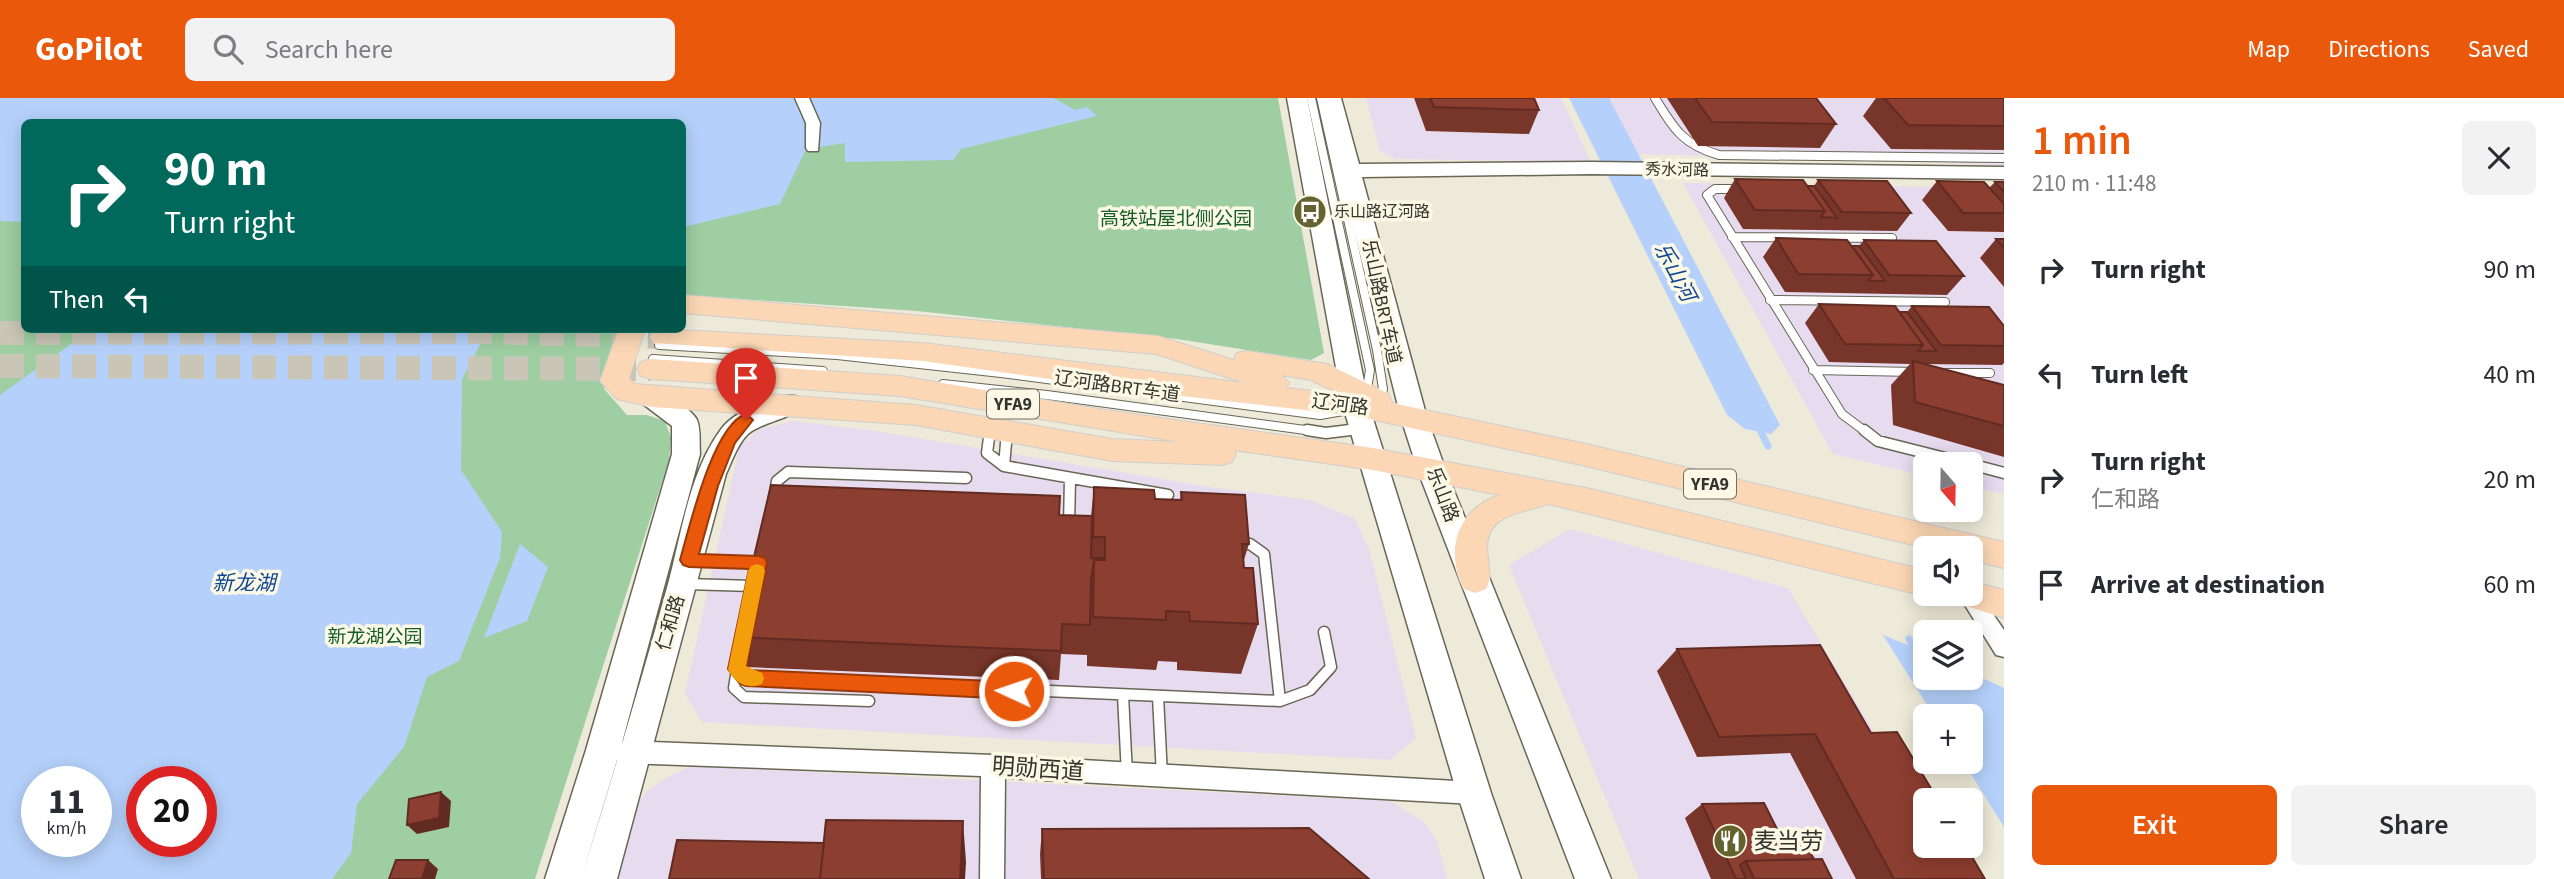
<!DOCTYPE html>
<meta charset="utf-8">
<style>
:root{--surface:#fff;--page:#f2f2f3;--text:#2b2b33;--muted:#7c7c81;--accent:#ea580c}
body{margin:0;font-family:"Source Sans 3","Noto Sans SC",sans-serif;background:var(--page);color:var(--text);height:100vh;display:flex;flex-direction:column;font-size:26px;white-space:nowrap}
*{box-sizing:border-box;margin:0}
p{font-size:23px;color:var(--muted)}
.icon{flex:none;width:38px;height:38px;fill:none;stroke:currentColor;stroke-width:2;stroke-linecap:round;stroke-linejoin:round}
.map{position:relative;flex:1;overflow:hidden}
.panel{display:flex;flex-direction:column;background:var(--surface);width:560px}
.panel>*{flex:none}
.banner{position:absolute;left:21px;top:21px;width:665px;height:214px;border-radius:10px;box-shadow:0 4px 18px #0003;background:#00695c;color:#fff;overflow:hidden}
.needle{width:46px;rotate:160deg}
.controls{position:absolute;left:1913px;top:354px;display:grid;gap:14px}
.controls a{display:grid;place-items:center;width:70px;height:70px;border-radius:10px;background:var(--surface);box-shadow:0 4px 18px #0003;font-size:35px}
.speed{position:absolute;left:21px;top:668px;display:flex;gap:14px;font-size:35px;font-weight:700;text-align:center}
.speed>*{display:grid;place-content:center;width:91px;height:91px;border-radius:50%;background:var(--surface);box-shadow:0 4px 18px #0003;line-height:1}
.speed small{font-size:18px;font-weight:400}
.speed .limit{border:10px solid #d22;background:#fff;color:#111}
.pin{position:absolute;display:grid;place-items:center;width:60px;height:60px;color:#fff;margin:-72px -30px;border-radius:50% 50% 50% 0;rotate:-45deg;box-shadow:0 0 7px #0007}
.pin .icon{rotate:45deg}
.me{position:absolute;width:77px;margin:-38px;rotate:273deg;stroke-linejoin:round;filter:drop-shadow(0 0 5px #0008)}
.turn{display:flex;align-items:center;gap:24px;height:147px;padding:0 28px;font-size:32px}
.turn .icon{width:91px;height:91px;stroke-width:2.5}
.turn b{display:block;font-size:49px;line-height:60px}
.then{display:flex;align-items:center;height:66px;padding:0 28px;background:#0003;gap:14px;font-size:26px}
.round{display:grid;place-items:center;flex:none;width:74px;height:74px;border-radius:10px;background:var(--page)}
.head{display:flex;align-items:center;justify-content:space-between;height:119px;padding:0 28px}
h1{font-size:42px;font-weight:600;line-height:52px;color:var(--accent)}
.button{display:flex;gap:14px;margin-top:auto;padding:14px 28px}
.button a{flex:1;height:80px;border-radius:10px;background:var(--accent);color:#fff;font-size:28px;font-weight:600;line-height:80px;text-align:center}
.button a+a{background:var(--page);color:var(--text)}
ul{padding:0;list-style:none}
li{display:flex;align-items:center;gap:21px;height:105px;padding:0 28px}
li div{flex:1}
li b{display:block;font-size:26px}
li em{font-style:normal}
header{display:flex;align-items:center;gap:42px;box-sizing:border-box;height:98px;padding:0 35px;background:var(--accent);color:#fff}
header strong{font-size:33px}
nav{display:flex;gap:38px;margin-inline-start:auto;font-size:24px}
.search{width:490px;height:63px;background:var(--page);display:flex;align-items:center;gap:18px;box-sizing:border-box;padding:0 24px;border-radius:10px;color:var(--muted);font-size:26px}
main{display:flex;flex:1;min-height:0}
.map>svg:first-child{display:block}
.commercial{fill:#e7dbef}
.green{fill:#9ecea2;fill-rule:evenodd}
.water{fill:#b5d1fb;fill-rule:evenodd}
.lines{fill:none;stroke-linecap:round;stroke-linejoin:round}
.stream-far1{stroke:#b5d1fb;stroke-width:5}
.stream{stroke:#b5d1fb;stroke-width:7}
.primary-tunnel{stroke:#c9c5b7;stroke-width:24;stroke-dasharray:24 12;stroke-linecap:butt}
.lane-far1-casing{stroke:#696656;stroke-width:10}
.lane-casing{stroke:#696656;stroke-width:13}
.street-casing{stroke:#696656;stroke-width:3}
.secondary-casing{stroke:#696656;stroke-width:3}
.primary-casing{stroke:#cfcecd;stroke-width:2}
.lane-far1{stroke:#fff;stroke-width:8}
.lane{stroke:#fff;stroke-width:10}
.street{fill:#fff;fill-rule:evenodd}
.secondary{fill:#fff;fill-rule:evenodd}
.primary{fill:#fbd7b5;fill-rule:evenodd}
.wall{fill:#783529}
.shaded-wall{fill:#622b22}
.building{fill:#8c3e30;stroke:#622b22;stroke-width:2}
.route{fill:#ea580c;stroke:#983908;stroke-width:2}
.slow{fill:#f59e0b}
.labels{text-anchor:middle;dominant-baseline:central;stroke-width:7;stroke-linejoin:round;paint-order:stroke}
.far-street-label{font-size:16px;fill:#35332d;stroke:#fbf8e6}
.far-poi-label{font-size:16px;fill:#35332d;stroke:#fbf8e6;text-anchor:start}
.shield{fill:#fbf8e6;stroke:#706e64;stroke-width:2}
.shield-label{font-size:18px;font-weight:bold;fill:#35332d}
.park-label{font-size:19px;fill:#155d26;stroke:#fbf8e6}
.street-label{font-size:19px;fill:#35332d;stroke:#fbf8e6}
.water-label{font-size:21px;font-style:italic;fill:#0e4694;stroke:#fbf8e6}
.near-street-label{font-size:23px;fill:#35332d;stroke:#fbf8e6}
.near-poi-label{font-size:23px;fill:#35332d;stroke:#fbf8e6;text-anchor:start}
</style>
<header>
<strong>GoPilot</strong>
<div class="search"><svg class="icon" aria-label="search" viewBox="0 0 24 24"><circle cx="10" cy="10" r="6"/><path d="M15 15l6 6"/></svg>Search here</div>
<nav><a>Map</a><a>Directions</a><a>Saved</a></nav>
</header>
<main>
<div class="map">
<svg width="2004" height="781" viewBox="0 0 2004 781">
<rect width="100%" height="100%" fill="#eeead9"/>
<path class="commercial" d="M1366 0H1561L1591 64 1396 61 1380 53Z
M1609 0H1996L2004 6V67L1637 56Z
M1683 85 2004 90V396L1971 389 1970 366H1925V378L1833 356Z
M793 323 876 333 1209 389 1310 402 1355 421 1369 451 1416 640 1390 662 702 624 685 596 739 350 757 332Z
M1570 431 1788 490 1925 720V747L1961 781H1639L1509 467Z
M691 668 1390 703 1424 724 1437 743 1447 781H612L628 721 647 693 664 681Z"/>
<path class="green" d="M0 0H1278L1324 255 1311 262 1177 241 917 213 683 197 682 24H24V231H625L604 291 627 317H647L665 323 671 340 669 362 535 781H0ZM37 684H96V744H37ZM142 684H201V744H142Z"/>
<path class="water" d="M0 0H1053L1075 12 1087 9 1097 18 961 51 953 62 845 64V45L806 51 780 106 683 129 682 24H24V124L0 123Z
M1569 0H1609L1780 327 1771 336 1745 331 1727 317Z
M92 231H488L462 281 461 372 502 434 500 460 459 563 427 579 404 649 357 706 351 755 332 781H0V297ZM96 684V744H37V684ZM142 684H201V744H142Z
M520 446 548 469 527 523 484 540Z
M1883 537 1925 554V579H1970L1971 575 2004 590V729L1963 663H1970V618H1934Z"/>
<g class="lines">
<path class="stream-far1" d="M1758 328 1761 334"/>
<path class="stream" d="M1760 332 1768 348
M1909 541 1925 566"/>
<path class="primary-tunnel" d="M0 235 484 234 663 239
M0 268 651 271"/>
<defs>
<path id="lane-far1" d="M1311 0 1370 272 1366 297
M1321 0 1377 252 1383 291 1380 304
M1655 0C1674 31 1682 46 1719 57L2004 60
M1739 91H1715L1707 97 1842 316 1866 334
M1732 139 1892 140
M1770 202 1945 204
M659 247 837 257 1001 275 1320 317 1343 313
M653 261 823 273
M1813 272 1914 274
M1946 275H1990
M943 286 1047 297 1320 334
M990 334V331
M1336 334 1361 329"/>
<path id="lane" d="M990 332 987 355 1004 368 1168 397
M1307 332 1326 335 1350 332
M1864 332 1878 343 1969 366
M1970 366 2004 375
M1004 368 1007 334
M774 400 777 383 788 374 966 380
M1069 429 1070 380
M1237 446H1250L1264 456 1280 603
M689 462 759 465
M686 486 753 488
M743 541 737 571 746 580 1280 603 1310 592 1331 569 1324 534
M737 571 734 590 744 599 869 603
M1123 597 1127 677
M1158 598 1162 678"/>
<path id="street" d="M795 0H809L820 25 818 53H808L806 50V25Z
M1970 488 1975 490 2004 532V559L1996 557 1958 496 1970 495Z
M625 643 993 657 1474 684 1482 687 1486 695 1482 703 1474 706 1005 680 1004 781H980L981 678 625 665 617 662 614 654 617 646Z"/>
<path id="secondary" d="M1287 0H1307L1369 308 1491 695 1521 781H1485L1457 695 1343 308Z
M1321 0H1341L1359 66 1591 64 2004 69V81L1591 76 1362 79 1427 320 1446 373 1611 781H1575L1418 373 1401 320Z
M652 290C663 293 693 312 697 322 701 332 699 346 700 356L620 652 582 778C612 681 641 583 668 486 682 434 689 374 722 330 735 313 779 293 798 299L802 306C793 322 763 323 748 336 737 347 732 363 726 376L617 781H545L586 652 672 356V328L643 306 639 299 643 292Z"/>
<path id="primary" d="M682 197 1158 238 1234 262 1237 255 1247 253 1327 266 1389 296 1392 305 1586 346 2004 444V470L1970 462V450H1925L1586 368 1356 318 1121 291 923 263 654 245 650 239 654 233 659 231 923 245 1245 285 1156 256 682 215ZM1281 277 1311 282 1340 296 1286 290 1289 285Z
M619 231H645L629 280 635 286 916 307 1112 341 1180 344 900 298 651 281 641 278 637 271 641 264 651 261 900 278 1105 312 1373 350 1591 391 1925 472V495H1934L1925 498 1548 406C1517 417 1481 416 1488 460 1489 472 1492 480 1486 491L1475 495 1464 491C1444 452 1457 412 1499 397L1373 372 1234 352 1236 356 1232 364 1222 367 1112 363 916 327 652 309 617 301 600 283Z
M1970 483 2004 492V520L1954 504 1949 495H1970Z"/>
</defs>
<use href="#lane-far1" class="lane-far1-casing"/>
<use href="#lane" class="lane-casing"/>
<use href="#street" class="street-casing"/>
<use href="#secondary" class="secondary-casing"/>
<use href="#primary" class="primary-casing"/>
<use href="#lane-far1" class="lane-far1"/>
<use href="#lane" class="lane"/>
<use href="#street" class="street"/>
<use href="#secondary" class="secondary"/>
<use href="#primary" class="primary"/>
</g>
<path class="wall" d="M1414 0H1534L1539 12 1529 36 1426 33Z
M1667 0H1816L1836 26 1820 50 1698 48Z
M1876 0H2004V52L1891 51 1863 18Z
M1735 81 1807 88H1814L1818 82 1911 115 1897 133 1743 131 1724 100Z
M1937 83 1989 90 1995 84H2004V134L1948 133 1922 102Z
M1776 140 1852 148H1859L1864 142 1964 178 1947 197 1785 194 1763 159Z
M1996 141H2004V189L1980 160Z
M1819 206 1899 214H1907L1912 208 2004 228V265L2002 267 1924 266 2004 287V359L1893 327 1891 287 1910 266 1829 264 1805 225Z
M1094 389 1155 401 1180 402 1181 394 1249 446 1243 465 1244 470 1258 526 1241 576 1177 572V564L1158 563 1156 572 1087 568V557L1061 556 1059 582 746 569 735 539 1059 417 1091 418Z
M1677 551 1871 635 1985 781H1856L1790 655 1697 659 1657 573Z
M1702 706 1783 743 1814 761 1832 781H1711L1685 720Z
M1042 731 1369 781H1041L1040 756Z"/>
<path class="shaded-wall" d="M441 694 451 703 449 729 417 736 407 727Z
M963 723 966 764 965 781H960Z
M428 762 438 771 435 781H422Z"/>
<path class="building" d="M1430 0H1534L1539 12 1434 9Z
M1695 0H1816L1836 26 1712 24Z
M1884 0H2004V28L1908 27Z
M1735 81 1803 82 1825 113 1755 112Z
M1818 82 1887 83 1911 115 1842 114Z
M1937 83 1984 84 2004 106V115H1963Z
M1995 84H2004V94Z
M1807 88H1814L1837 120 1821 119 1825 113Z
M1776 140 1847 142 1873 177 1798 176Z
M1996 141H2004V150Z
M1864 142 1936 143 1964 178 1889 177Z
M1852 148H1859L1885 183H1868L1873 177Z
M1819 206 1895 208 1923 247 1845 246Z
M1912 208 1989 209 2004 228V248L1941 247Z
M1899 214H1907L1936 253H1918L1923 247Z
M1913 263 2004 287V328L1915 304Z
M771 387 1060 398 1059 417 1092 418 1091 460H1103V462H1094L1091 482 1090 527 1062 526 1061 553 735 539Z
M1094 389 1154 392 1155 401 1182 402 1181 394 1245 397 1249 446H1242L1244 470H1253L1258 526 1190 523 1189 514 1166 513V522L1093 519 1094 462H1105V439H1093Z
M1820 547 1871 635 1897 634 1938 702H1925V747H1965L1985 781H1894L1815 636 1719 639 1677 551Z
M441 694 439 720 407 727 409 701Z
M1764 705 1783 743H1804L1814 761 1746 763 1740 767 1746 781H1736L1702 706Z
M826 722 963 723 960 781H820Z
M1309 730 1369 781H1044L1042 731Z
M677 742 824 745 820 781H669Z
M1822 761 1832 781H1754L1746 763Z
M396 762H428L422 781H389Z"/>
<path class="route" d="M746 316 753 322 735 345 718 388 699 456 759 458 765 460 767 465 746 568 750 572 1014 584 1020 587 1023 593 1020 598 1014 601 746 588 740 586 728 571 749 471 689 469 683 467 680 462C689 431 713 326 746 316Z"/>
<path class="slow" d="M757 466 763 468 765 473 746 568 762 575 764 580 762 586C747 592 734 585 728 571L748 473 751 468Z"/>
<defs>
<symbol id="bus-disc" viewBox="-11 -11 22 22"><circle r="9.5" fill="#64622e" stroke="#fbf8e6"/><path d="M-5-6H5V4H4V6H2V4H-2V6H-4V4H-5ZM-3.5-4V0h7V-4ZM-3.5 1.2v1.5H-2V1.2ZM2 1.2v1.5H3.5V1.2Z" fill="#fff"/></symbol>
<symbol id="restaurant-disc" viewBox="-11 -11 22 22"><circle r="9.5" fill="#64622e" stroke="#fbf8e6"/><path d="M-5-6h1v4h1v-4h1v4h1v-4h1v5L-1.5 .5V6h-2V.5L-5-1ZM5-6V6H3V1.5H1.5Q1.5-4 5-6Z" fill="#fff"/></symbol>
</defs>
<g fill-rule="evenodd">
<use href="#bus-disc" x="1291" y="95" width="38" height="38"/>
<use href="#restaurant-disc" x="1711" y="724" width="38" height="38"/>
</g>
<g class="labels">
<g class="far-street-label">
<text transform="translate(1677 72) rotate(1)">秀水河路</text>
</g>
<g class="far-poi-label">
<text x="1334" y="114">乐山路辽河路</text>
</g>
<g class="shield">
<rect x="987" y="291.5" width="52" height="29" rx="5"/>
<rect x="1684" y="371.5" width="52" height="29" rx="5"/>
</g>
<g class="shield-label">
<text x="1013" y="306">YFA9</text>
<text x="1710" y="386">YFA9</text>
</g>
<g class="park-label">
<text x="1176" y="121">高铁站屋北侧公园</text>
<text x="375" y="539">新龙湖公园</text>
</g>
<g class="street-label">
<text transform="translate(1381 204) rotate(78)">乐山路BRT车道</text>
<text transform="translate(1117 289) rotate(8)">辽河路BRT车道</text>
<text transform="translate(1340 307) rotate(8)">辽河路</text>
<text transform="translate(1442 397) rotate(69)">乐山路</text>
<text transform="translate(671 525) rotate(-74)">仁和路</text>
</g>
<g class="water-label">
<text transform="translate(1675 174) rotate(62)">乐山河</text>
<text x="244" y="485">新龙湖</text>
</g>
<g class="near-street-label">
<text transform="translate(1038 671) rotate(4)">明勋西道</text>
</g>
<g class="near-poi-label">
<text x="1754" y="743">麦当劳</text>
</g>
</g>
</svg>
<div class="controls">
<a><svg class="needle" viewBox="-14 -14 28 28"><path d="M0-13l5 13h-10z" fill="#e53935"/><path d="M0 13l5-13h-10z" fill="#7c7c81"/></svg></a>
<a><svg class="icon" aria-label="sound" viewBox="0 0 24 24"><path d="M4 9h4l5-4v14l-5-4H4zM17 9q2 3 0 6"/></svg></a>
<a><svg class="icon" aria-label="layers" viewBox="0 0 24 24"><path d="M12 4l9 5-9 5-9-5zM3 14l9 5 9-5"/></svg></a>
<a>+</a>
<a>−</a>
</div>
<div class="speed"><div>11<small>km/h</small></div><div class="limit">20</div></div>
<div class="pin" style="left:746px;top:322px;background:#d93025"><svg class="icon" aria-label="arrive" viewBox="0 0 24 24"><path d="M6 21V4h12l-3 4 3 4H6"/></svg></div>
<svg class="me" style="left:1014px;top:593px" viewBox="-20 -20 40 40"><circle r="17" fill="#ea580c" stroke="#fff" stroke-width="3"/><path d="M0-11L8 9 0 5-8 9z" fill="#fff"/></svg>
<div class="banner">
<div class="turn"><svg class="icon" aria-label="right" viewBox="0 0 24 24"><path d="M7 20v-9h11M14 6l5 5-5 5"/></svg><div><b>90 m</b>Turn right</div></div>
<div class="then">Then<svg class="icon" aria-label="left" viewBox="0 0 24 24"><path d="M17 20v-9H6M10 6l-5 5 5 5"/></svg></div>
</div>
</div>
<section class="panel">
<div class="head"><div><h1>1 min</h1><p>210 m · 11:48</p></div><a class="round"><svg class="icon" aria-label="close" viewBox="0 0 24 24"><path d="M6 6l12 12M18 6L6 18"/></svg></a></div>
<ul>
<li><svg class="icon" aria-label="right" viewBox="0 0 24 24"><path d="M7 20v-9h11M14 6l5 5-5 5"/></svg><div><b>Turn right</b></div><em>90 m</em></li>
<li><svg class="icon" aria-label="left" viewBox="0 0 24 24"><path d="M17 20v-9H6M10 6l-5 5 5 5"/></svg><div><b>Turn left</b></div><em>40 m</em></li>
<li><svg class="icon" aria-label="right" viewBox="0 0 24 24"><path d="M7 20v-9h11M14 6l5 5-5 5"/></svg><div><b>Turn right</b><p>仁和路</p></div><em>20 m</em></li>
<li><svg class="icon" aria-label="arrive" viewBox="0 0 24 24"><path d="M6 21V4h12l-3 4 3 4H6"/></svg><div><b>Arrive at destination</b></div><em>60 m</em></li>
</ul>
<div class="button"><a>Exit</a><a>Share</a></div>
</section>
</main>
